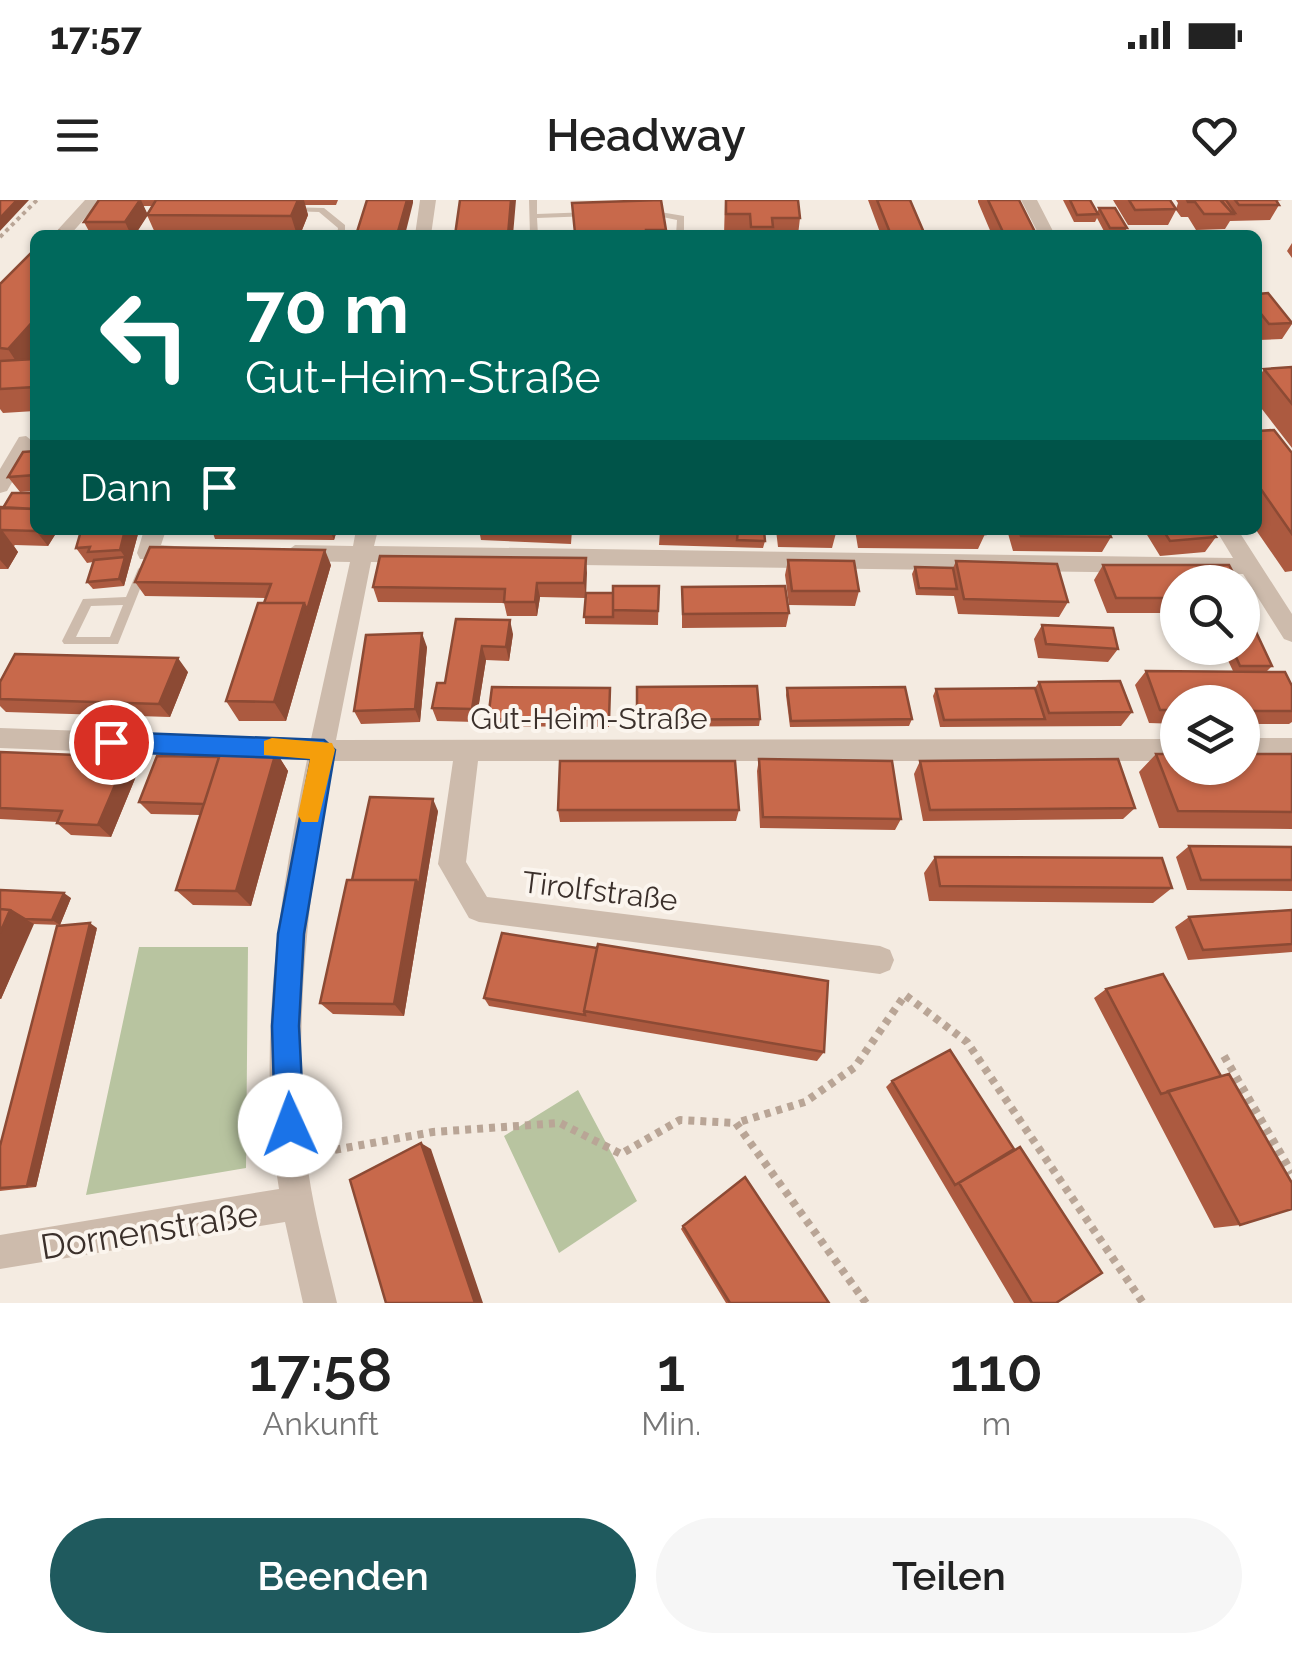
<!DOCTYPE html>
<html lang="de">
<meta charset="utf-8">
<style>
:root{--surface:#fff;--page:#f6f6f6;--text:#222;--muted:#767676;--accent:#1f5a5e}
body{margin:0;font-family:Raleway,sans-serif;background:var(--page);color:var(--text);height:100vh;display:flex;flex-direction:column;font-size:38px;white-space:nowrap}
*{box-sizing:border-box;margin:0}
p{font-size:32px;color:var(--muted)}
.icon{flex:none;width:55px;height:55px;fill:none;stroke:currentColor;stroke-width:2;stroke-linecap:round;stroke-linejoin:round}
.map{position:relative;height:1103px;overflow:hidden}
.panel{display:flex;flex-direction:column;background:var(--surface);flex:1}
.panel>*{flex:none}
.hud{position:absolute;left:30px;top:30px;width:1232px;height:305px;border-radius:15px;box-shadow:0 2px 8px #0004;background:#00695c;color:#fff;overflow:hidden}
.buttons{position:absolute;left:1160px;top:365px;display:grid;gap:20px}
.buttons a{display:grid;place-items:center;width:100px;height:100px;border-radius:50%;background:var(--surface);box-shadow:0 2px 8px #0004;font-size:50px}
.pin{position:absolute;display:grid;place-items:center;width:85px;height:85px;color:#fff;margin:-42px;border:5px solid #fff;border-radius:50%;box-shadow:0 2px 10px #0007}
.me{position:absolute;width:110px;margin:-55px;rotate:358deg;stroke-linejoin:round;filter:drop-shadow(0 0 8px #0008)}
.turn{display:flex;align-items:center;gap:35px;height:210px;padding:0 50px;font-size:45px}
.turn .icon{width:130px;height:130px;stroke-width:2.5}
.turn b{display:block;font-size:70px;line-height:85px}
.then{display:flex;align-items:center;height:95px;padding:0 50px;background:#0003;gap:20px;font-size:38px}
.eta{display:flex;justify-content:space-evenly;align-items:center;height:170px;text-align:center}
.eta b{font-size:60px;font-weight:600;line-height:70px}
.cta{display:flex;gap:20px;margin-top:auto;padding:20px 50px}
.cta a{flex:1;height:115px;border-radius:60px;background:var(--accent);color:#fff;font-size:40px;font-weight:600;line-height:115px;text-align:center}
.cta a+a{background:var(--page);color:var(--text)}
.status{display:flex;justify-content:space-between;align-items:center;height:70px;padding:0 50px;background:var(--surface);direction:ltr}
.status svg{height:28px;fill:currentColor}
header{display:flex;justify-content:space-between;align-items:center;height:130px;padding:0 50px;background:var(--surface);font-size:45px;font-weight:600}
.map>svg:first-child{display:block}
.green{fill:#b8c4a0}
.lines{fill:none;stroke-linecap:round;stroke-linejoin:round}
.path-far1{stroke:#b9a596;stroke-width:4;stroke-dasharray:4 4;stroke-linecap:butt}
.path{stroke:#b9a596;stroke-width:8;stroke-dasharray:6 6;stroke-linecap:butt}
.service{fill:#cdbbac;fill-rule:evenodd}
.minor{fill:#cdbbac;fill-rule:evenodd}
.wall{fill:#ac5a40;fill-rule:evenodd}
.shaded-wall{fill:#8c4a34}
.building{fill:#c8694b;stroke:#8c4a34;stroke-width:2.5}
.route{fill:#1a73e8;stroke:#114b97;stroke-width:2.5}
.slow{fill:#f59e0b}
.labels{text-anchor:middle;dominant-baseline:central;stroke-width:8;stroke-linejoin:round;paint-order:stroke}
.street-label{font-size:30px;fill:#3b302b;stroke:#fbf5ee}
.near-street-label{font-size:35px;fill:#3b302b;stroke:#fbf5ee}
</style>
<div class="status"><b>17:57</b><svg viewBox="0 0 49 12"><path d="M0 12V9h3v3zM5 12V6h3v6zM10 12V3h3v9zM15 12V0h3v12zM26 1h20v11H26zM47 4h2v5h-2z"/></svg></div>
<header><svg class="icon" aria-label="menu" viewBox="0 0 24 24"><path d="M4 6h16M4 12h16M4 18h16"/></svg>Headway<svg class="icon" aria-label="heart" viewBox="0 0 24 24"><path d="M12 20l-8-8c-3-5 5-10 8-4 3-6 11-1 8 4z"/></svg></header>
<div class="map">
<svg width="1292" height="1103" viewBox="0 0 1292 1103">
<rect width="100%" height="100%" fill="#f4ebe1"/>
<path class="green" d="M139 747H248L246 968 86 995Z
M578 890 637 1001 559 1053 504 936Z"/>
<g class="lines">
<path class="path-far1" d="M0 37 37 0"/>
<path class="path" d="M1224 856 1292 973
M323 952 433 932 560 923 621 954 680 920 736 923
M866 1103 736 923 805 902 855 867 905 795 967 842 1143 1103"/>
<path class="service" d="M529 0H537V14L591 12 595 14 591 16 537 18 538 35H530Z
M286 7 324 8 345 25V35H337L338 28 319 12 289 11 285 9Z
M648 10 684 16V35H676L677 20 648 14Z
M143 365 148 369 118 444H64L62 441 83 399 126 397 138 369ZM123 405 110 437H76L91 406Z"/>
<path class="minor" d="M85 0H101L70 35H53Z
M420 0H436L431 35H415Z
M1021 0H1037L1055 35H1039Z
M26 236 35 243 7 291 0 293V269L19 237Z
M144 330H166L161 345 188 347 191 353 188 359H140L137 353Z
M356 330H378L374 346 1233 358 1216 330H1238L1292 414V442L1284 439 1243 374 371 362 336 540 1178 539V561H478L466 662 487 697 880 746 890 750 894 760 890 770 880 774 479 722 469 718 438 664 453 561H332C308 693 292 828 307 962 313 1009 326 1056 337 1103H303L285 1022 0 1069V1035L279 989C256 848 279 699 307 560L0 548V528L311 539 350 362 295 361 284 353 295 345 353 346Z
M1242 538H1292V560H1242Z"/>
</g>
<path class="wall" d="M99 0H338L336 5H305L308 15 300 35H156L147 15 135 35H91L84 22ZM143 6H152L147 14Z
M725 0H798L800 18 798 35H724Z
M868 0H910L925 35H881Z
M978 0H1019L1035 32 1034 35H992L978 2Z
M1063 0H1090L1097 13 1099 8 1127 28 1123 35H1106L1097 18 1095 22H1074Z
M1113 0H1170L1176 9 1178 3 1176 0H1282L1276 1 1279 5 1270 20 1230 21 1225 29 1196 30 1188 17H1181L1176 10 1168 25H1128Z
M572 3 666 30V35H575Z
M1292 43V58L1287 51Z
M0 84 35 159V211L3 213 0 209Z
M1258 94 1292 124 1282 139 1259 140 1258 138Z
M1292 167V248L1258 204V179L1264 169Z
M1258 231 1292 253V371L1285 372 1256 330H1258Z
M35 251V291L20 292 8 277Z
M0 307 35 330H58L48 346 15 345 14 346 18 352 8 369H0Z
M212 330H337L334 340 215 339Z
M479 330H572L571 344 481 340Z
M660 330H764L765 341 763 348 659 345Z
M776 330H836V333L832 348 778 347Z
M855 330H984L985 334 978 349 858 348Z
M1007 330H1108L1111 337 1102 352 1013 351Z
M1144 330H1211L1216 337 1205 352 1160 356Z
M138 334 124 386 93 389 87 382 93 362 87 363 76 348Z
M586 358V393H613L659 386 658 425 585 424V398L540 397 537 416H507L504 403 378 402 373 387Z
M788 360 859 391 855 406 789 405 785 375Z
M956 361 1068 402 1059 417 958 414 954 396 916 395 912 374 915 367 953 368Z
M331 365 286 521H239L226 501 266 398 145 396 135 382Z
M1103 365 1178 382V413H1107L1094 380Z
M682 387 789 413 786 427 682 428Z
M456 419 513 434 509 461 486 460 476 522 437 521 432 508 445 483Z
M1042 425 1118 449 1108 462 1038 458 1034 439Z
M427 447 420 522 361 524 354 511Z
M1222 448H1242L1272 466 1266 472 1292 486V522L1289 524H1242V502H1178V524L1149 523 1135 485 1146 471H1233Z
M188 472 170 517 6 512 0 506V482Z
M1039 482 1132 512 1121 526 940 527 933 496 936 489 1035 488Z
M637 487 760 519 759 526 637 527Z
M787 488 912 519 909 526 790 527 786 495Z
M610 495 609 527 490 526 488 519Z
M0 552 127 557 139 569 111 637 71 635 57 623 58 622 0 619Z
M276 552 288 571 251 706 193 705 176 690 200 615 151 614 139 602 219 557Z
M1156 554H1292V629L1159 628 1139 572Z
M759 559 901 619 895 630 760 628 757 571Z
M920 561 1135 608 1123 619 923 621 914 574Z
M558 610H739L736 621 560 622Z
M438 611 404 816 333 814 320 803 352 680Z
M1189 646 1292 647V691L1187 690 1176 657Z
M935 657 1172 688 1153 703 929 701 924 673Z
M0 690 71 698 60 725 33 724 1 799H0Z
M1292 710V752L1188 760 1175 727 1189 717Z
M97 728 36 987 0 991V946Z
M502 733 824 852 817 861 489 806 484 798Z
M1163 774 1240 1025 1214 1028 1094 798 1106 789Z
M892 881 1014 949 1056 1103H1014L886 887Z
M683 1026 829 1103H726L681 1029Z"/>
<path class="shaded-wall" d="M17 0H29L0 31V18Z
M141 0 148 15 135 35H131L125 22Z
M298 0H304L308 15 300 35H297L291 16Z
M407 0H413V3L405 35H397Z
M511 0H516L513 35H508Z
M35 119V158L23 172 8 149Z
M2 330 18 352 8 369 0 360V333Z
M37 330H58L48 346 36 331Z
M125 330H135L138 334 124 386 119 379 125 357 120 350Z
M330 330H337L334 340Z
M325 350 331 365 286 521 274 502 304 403Z
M586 358 587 373 586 398 584 383Z
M537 383 540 397 537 416 535 402Z
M510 420 513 434 509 461 506 447Z
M422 433 427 447 420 522 415 509Z
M482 446 486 460 476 522 472 509Z
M178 458 188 472 170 517 159 504Z
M276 552 288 571 251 706 236 691Z
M127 557 139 569 111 637 98 625Z
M433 599 438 611 404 816 394 804 416 680Z
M64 693 71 698 60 725 52 720Z
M10 710 34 724 1 799 0 798V733Z
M90 723 97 728 36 987 27 986Z
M421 943 431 949 483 1103H475Z"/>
<path class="building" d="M0 0H17L0 18Z
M99 0H140L125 22H84Z
M156 0H298L291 16 147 15Z
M367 0H407L397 35H356Z
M460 0H511L508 35H455Z
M661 0 666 30H646V35H620V32L575 33 572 3Z
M726 0H798L800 18H772L773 27H751L750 14H726Z
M877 0H910L925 35H891Z
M988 0H1019L1035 32H1003Z
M1070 0H1090L1098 14 1077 15Z
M1129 0H1170L1176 9 1135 10Z
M1187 0H1220L1233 14H1204L1195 2H1188Z
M1221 0H1226L1235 13H1232Z
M1235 0H1276L1279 5H1239Z
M1099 8H1115L1127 28H1110Z
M59 31 88 34 55 35Z
M35 49V119L8 149 0 148V84Z
M1268 93 1292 123 1269 124 1258 110V94Z
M35 159V187L0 189V161Z
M1292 167V204L1264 169Z
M1274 230 1292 253V334L1258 285V231Z
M35 251V275L8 277 23 252Z
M12 293H35V309L3 308Z
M0 307 35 309V330H37L36 331 2 330 0 333Z
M125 330 120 350 88 352 90 347 76 348 81 331Z
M212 330H250L251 332H211Z
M660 330H738V332Z
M738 330H764L765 341 737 340Z
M780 330H836V333L780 332Z
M861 330H984L985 334 862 333Z
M1019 330H1108L1111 337 1021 336Z
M1163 330H1211L1216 337 1170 341Z
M150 347 325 350 307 410 304 403H264L271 384 135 382Z
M380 356 586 358 584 383H537L535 402H504L505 389 373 387Z
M125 357 119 379 87 382 94 360Z
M788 360 854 361 859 391H792Z
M956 361 1057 364 1068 402 964 399Z
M1103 365H1229L1238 382H1178V398H1116Z
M915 367 953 368 957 389 919 388Z
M613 386H659L658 411 613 410Z
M785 386 789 413 683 414 682 387Z
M586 393H613V417H584Z
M258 403H304L274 502 226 501Z
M1242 417H1249L1272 466H1240L1232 448H1242Z
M456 419 510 420 506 447 482 446 472 509 432 508 437 483H445Z
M1042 425 1113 428 1118 449 1046 444Z
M422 433 415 509 354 511 366 435Z
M15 454 178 458 159 504 0 499V482Z
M1146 471 1285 472 1292 486V511H1242V502H1178V510H1160Z
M1120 481 1132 512 1049 513 1039 482Z
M757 486 760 519 637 520V487Z
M492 487 610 488 609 520 488 519Z
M905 487 912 519 791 521 787 488Z
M1035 488 1045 519 944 520 936 489Z
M221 551 276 552 236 691 176 690Z
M0 552 127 557 98 625 57 623 62 611 0 608Z
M1156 554H1178V568H1242V554H1292V612L1178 611Z
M157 556 219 557 204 604 139 602Z
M759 559 892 561 901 619 763 617Z
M1118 559 1135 608 930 610 920 561Z
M560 561H735L739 610H558Z
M370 597 433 599 419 685 416 680H352Z
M1189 646 1292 647V680H1201Z
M935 657 1162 658 1172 688 940 686Z
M347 680H416L394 804 320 803Z
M0 690 64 693 52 720 25 719 10 710 0 709Z
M0 709 10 710 0 733Z
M1292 710V744L1203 750 1189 717Z
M90 723 27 986 0 988V946L57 726Z
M502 733 597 748 584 811 585 815 484 798Z
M598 744 828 781 824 852 584 811Z
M1163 774 1221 876 1161 894 1106 789Z
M950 850 1014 949 955 985 892 881Z
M1229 874 1292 983V1009L1240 1025 1168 891Z
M421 943 475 1103H386L350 980Z
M1020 947 1102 1073 1056 1103H1032L959 983Z
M745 977 829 1103H730L683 1026Z"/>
<path class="route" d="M111 532 324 540 335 550 304 734 299 826 304 925 300 935 290 940 279 935 275 925 272 826 278 734 311 559 111 552 100 542Z"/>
<path class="slow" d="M272 538 332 543 335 550 318 622H302L298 615 310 559 264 555V541Z"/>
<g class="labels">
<g class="street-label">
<text x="589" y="518">Gut-Heim-Straße</text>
<text transform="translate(600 691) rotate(7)">Tirolfstraße</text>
</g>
<g class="near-street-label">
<text transform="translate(149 1030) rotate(-9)">Dornenstraße</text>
</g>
</g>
</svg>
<div class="buttons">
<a><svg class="icon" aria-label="search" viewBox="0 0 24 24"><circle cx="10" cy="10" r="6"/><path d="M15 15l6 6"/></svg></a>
<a><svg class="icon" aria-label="layers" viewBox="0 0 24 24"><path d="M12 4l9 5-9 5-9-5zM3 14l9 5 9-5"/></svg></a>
</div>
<div class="pin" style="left:111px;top:542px;background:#d93025"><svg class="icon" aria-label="arrive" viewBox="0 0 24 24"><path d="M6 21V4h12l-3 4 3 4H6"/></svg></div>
<svg class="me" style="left:290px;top:925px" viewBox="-20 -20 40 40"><circle r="19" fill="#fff"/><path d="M0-13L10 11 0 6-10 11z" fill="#1a73e8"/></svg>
<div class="hud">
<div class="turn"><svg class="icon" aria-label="left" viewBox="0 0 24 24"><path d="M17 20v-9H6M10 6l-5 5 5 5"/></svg><div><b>70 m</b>Gut-Heim-Straße</div></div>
<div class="then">Dann<svg class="icon" aria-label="arrive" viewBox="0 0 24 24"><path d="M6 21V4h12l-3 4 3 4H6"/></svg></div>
</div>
</div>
<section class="panel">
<div class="eta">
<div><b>17:58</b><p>Ankunft</p></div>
<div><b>1</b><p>Min.</p></div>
<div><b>110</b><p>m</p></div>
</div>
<div class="cta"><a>Beenden</a><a>Teilen</a></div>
</section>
